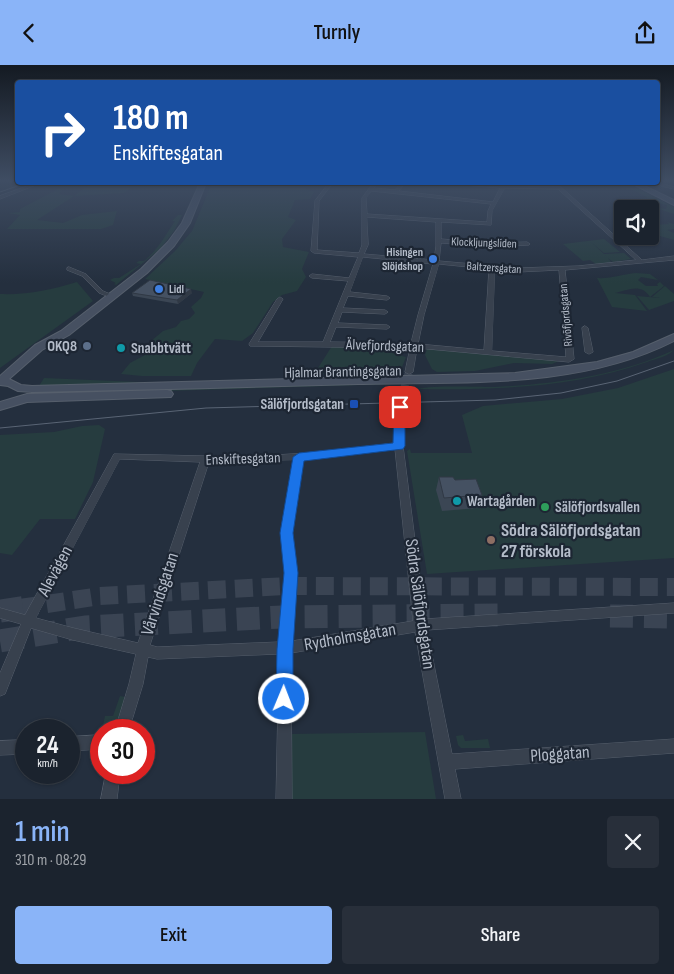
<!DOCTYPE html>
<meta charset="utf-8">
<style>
:root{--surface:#1b232e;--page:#282f3a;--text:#f1f3f6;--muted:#a0a4aa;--line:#39404a;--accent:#8ab4f8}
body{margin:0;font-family:"Sofia Sans Condensed",sans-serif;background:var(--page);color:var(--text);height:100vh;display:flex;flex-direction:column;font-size:19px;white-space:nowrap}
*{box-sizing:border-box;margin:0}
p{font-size:16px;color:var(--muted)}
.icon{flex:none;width:28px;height:28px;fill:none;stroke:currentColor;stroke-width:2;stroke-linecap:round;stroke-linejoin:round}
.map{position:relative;height:734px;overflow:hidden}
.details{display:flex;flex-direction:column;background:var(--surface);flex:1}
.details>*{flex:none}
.top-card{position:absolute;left:15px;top:15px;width:645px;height:105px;border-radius:5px;box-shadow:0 1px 4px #0004,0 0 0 1px var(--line);background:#1a4fa0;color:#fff;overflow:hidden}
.controls{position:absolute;left:614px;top:135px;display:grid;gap:10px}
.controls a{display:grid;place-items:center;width:45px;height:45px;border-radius:5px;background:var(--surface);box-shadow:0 1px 4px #0004,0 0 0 1px var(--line);font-size:25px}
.speed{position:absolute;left:15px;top:654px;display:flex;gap:10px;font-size:25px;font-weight:700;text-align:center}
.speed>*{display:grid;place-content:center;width:65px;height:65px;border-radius:50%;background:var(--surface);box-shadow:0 1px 4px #0004,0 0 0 1px var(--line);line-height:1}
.speed small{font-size:12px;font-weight:400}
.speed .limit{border:8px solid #d22;background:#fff;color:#111}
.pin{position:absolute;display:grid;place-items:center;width:42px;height:42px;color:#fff;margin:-21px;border-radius:10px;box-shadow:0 2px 8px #0006}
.me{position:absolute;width:55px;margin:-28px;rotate:1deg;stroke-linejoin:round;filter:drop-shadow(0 0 4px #0008)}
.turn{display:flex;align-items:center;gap:18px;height:105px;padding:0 15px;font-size:22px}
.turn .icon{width:65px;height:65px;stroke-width:2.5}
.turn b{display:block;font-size:35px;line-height:42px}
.round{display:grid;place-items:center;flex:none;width:52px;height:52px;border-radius:5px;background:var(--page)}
.summary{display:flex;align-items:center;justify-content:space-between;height:85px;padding:0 15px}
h1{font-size:30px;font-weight:600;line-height:38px;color:var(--accent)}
.primary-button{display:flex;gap:10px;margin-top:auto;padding:10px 15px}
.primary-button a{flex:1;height:58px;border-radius:5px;background:var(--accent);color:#111;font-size:20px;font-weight:600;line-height:58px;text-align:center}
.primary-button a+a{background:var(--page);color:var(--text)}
header{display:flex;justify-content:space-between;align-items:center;height:65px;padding:0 15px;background:var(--accent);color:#111;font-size:22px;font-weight:600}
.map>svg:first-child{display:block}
.green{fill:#263c3f}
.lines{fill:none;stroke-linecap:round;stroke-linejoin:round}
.street-tunnel{stroke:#3a4453;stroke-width:8;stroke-dasharray:8 4;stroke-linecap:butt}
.highway-tunnel-far1{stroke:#3a4453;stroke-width:18;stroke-dasharray:18 9;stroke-linecap:butt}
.highway-tunnel{stroke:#3a4453;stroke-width:23;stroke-dasharray:23 11;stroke-linecap:butt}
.street-casing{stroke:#565f6c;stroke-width:1}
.secondary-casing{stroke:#565f6c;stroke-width:2}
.street{fill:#38414e;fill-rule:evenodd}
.secondary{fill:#465061;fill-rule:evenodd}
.tram{stroke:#5a6575;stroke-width:1}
.wall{fill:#3b4654}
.shaded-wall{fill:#303945}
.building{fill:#455162;stroke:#303945}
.route{fill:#1a73e8;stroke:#114b97}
.shop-dot{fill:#3f7fe0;stroke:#1d2633;stroke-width:2}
.service-dot{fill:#5c6f8a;stroke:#1d2633;stroke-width:2}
.culture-dot{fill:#0f9aa8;stroke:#1d2633;stroke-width:2}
.transit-dot{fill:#1a4fb4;stroke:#1d2633;stroke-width:2}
.leisure-dot{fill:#2e9e5b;stroke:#1d2633;stroke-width:2}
.education-dot{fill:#8d6e63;stroke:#1d2633;stroke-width:2}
.labels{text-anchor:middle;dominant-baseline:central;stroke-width:4.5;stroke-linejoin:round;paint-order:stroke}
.far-street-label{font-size:12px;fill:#b4bcc9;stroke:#1d2633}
.far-poi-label{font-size:12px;font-weight:bold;fill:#b4bcc9;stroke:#1d2633;text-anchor:end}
.poi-label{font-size:15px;font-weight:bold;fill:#b4bcc9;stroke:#1d2633;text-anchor:start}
.street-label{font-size:15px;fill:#b4bcc9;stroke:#1d2633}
.near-poi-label{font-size:18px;font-weight:bold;fill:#b4bcc9;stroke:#1d2633;text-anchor:start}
.near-street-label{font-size:18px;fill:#b4bcc9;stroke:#1d2633}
</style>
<header><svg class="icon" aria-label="back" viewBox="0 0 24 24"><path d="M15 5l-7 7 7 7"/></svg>Turnly<svg class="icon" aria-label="share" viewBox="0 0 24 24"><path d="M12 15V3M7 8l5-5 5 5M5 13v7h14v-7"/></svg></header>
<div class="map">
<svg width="674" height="734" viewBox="0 0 674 734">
<rect width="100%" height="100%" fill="#242f3e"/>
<path class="green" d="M91 118H137L124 128 74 131 37 155 63 158 82 150 117 146 113 160 101 164H7L20 150 8 148 20 147V144L58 124 62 125 59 129 74 131Z
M212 118H299V121L314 127 310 134 295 135 288 152 296 155 282 174 283 182 309 187 302 204 306 212 297 226 282 230 273 237 253 268 242 276 215 274 197 298 191 311H142L121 309 130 298 145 290 144 282 163 266 176 262 181 256 189 254 195 248 191 242 201 233 204 227 145 214 175 186 192 166Z
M619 118H627L668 139 674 142V149L653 142 666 144 667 140 638 134 648 133C626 119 619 124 596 123L626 121Z
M178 150H182L174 166 160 184 116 220 114 219 116 218 110 215 114 213H119L141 199 136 198 139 196H144C158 185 166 169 175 156H172Z
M667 157 674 159V164L667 165 674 168V175L653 169 654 172 650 171V160L669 159Z
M604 174 620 187 604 188 591 177 604 189 624 188 631 194 613 197 608 193 611 197 596 199 590 195 583 196 563 179Z
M636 208 650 209 658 215 641 212 638 215 646 221H658L657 219 660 217 664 221 650 232C641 217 626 226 615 228L635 230 647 246 612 242 597 213C610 214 623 209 636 208Z
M77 217 93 236 0 303V229C27 230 51 225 77 217Z
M665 221 674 229V236L649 245 637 231 660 233 652 232Z
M332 281 406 283 407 284V288H403L402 291 406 292 400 307H341L305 310 318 303Z
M427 284 559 296 552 299 514 298 475 306 437 307 432 304 425 290Z
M674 285C669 291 655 294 647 297 574 323 494 325 418 324 433 320 476 322 494 322 555 319 618 311 674 285Z
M674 304V493L427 509 407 386 410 384 411 388H472L462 350 483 341 562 334 618 323Z
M44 313 162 318 39 321Z
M393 318V319L32 330 34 328Z
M99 360 105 364 93 417 75 454H40L12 490 0 488V370L54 367 82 361Z
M120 631 125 632 116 665H102L105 651H113Z
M425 667 436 734H290L289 669Z
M463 670 465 676 488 674 490 683H461L458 680 456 671Z"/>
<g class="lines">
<path class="street-tunnel" d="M403 327 409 307"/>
<path class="highway-tunnel-far1" d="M20 543 100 531 287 521 674 522"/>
<path class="highway-tunnel" d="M0 546 28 542
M610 551 674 552
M0 576 85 562 282 552 502 550"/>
<defs>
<path id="street" d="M36 118H41L0 134V131Z
M329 118H333L319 136 317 185 359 188 362 180V133L373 118H377L374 123 395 125 401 118H405L399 126 493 137 500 123 450 119 448 118H461L499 120 501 119 504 121 561 122 642 195 674 191V195L565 205 574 294 569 297 417 283 413 307 409 309 405 307 410 283 250 281 249 279 277 234 280 232 283 234 258 277H323L348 216 312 213 309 211 312 209 349 213 358 192 314 188 311 186 315 136ZM505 123 558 124 636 195 578 201 518 203 439 196 441 178 493 182 529 180 530 179 527 177 493 178 441 174V157L491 160 492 146ZM372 126 491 139 488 146 487 157 367 149 366 133ZM367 152 436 157V181L434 195 364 189 368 180ZM363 192 433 199 418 250 411 278 330 277 336 262 387 264 390 262 387 260 338 258 342 247 385 249 388 247 385 245 343 243 348 231 387 235 390 233 387 231 350 227ZM439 199 489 204 484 285 418 279 424 250ZM495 205 518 207 559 205 566 292 492 286Z
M663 119 674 122V124L661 121Z
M69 202 86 209 103 226 115 231 112 233 99 228 82 211 67 205V203Z
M585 261 588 263 593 287 589 289 585 287 582 263Z
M400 325H403L407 327 405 335 401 338 397 335Z
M400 339 404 342 403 381 425 554 674 538V548L427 565 452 689 674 674V688L455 704 461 734H445L415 567 291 588 292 734H276L279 589 157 594 148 592 143 619 129 665H115L129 619 136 589 73 575 31 563 5 629 0 631V608L21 559 0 553V543L25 550 114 389 207 391 274 390 309 388 395 378 396 342ZM395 384 413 556 292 576 297 508 292 468 303 395ZM120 394 200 397 138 578 73 563 36 553ZM294 395 282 468 285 508 279 577 157 582 150 580 209 397Z
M101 670V684L69 686V672Z
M26 675V689L0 690V676Z
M106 708H120L117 734H101Z"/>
<path id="secondary" d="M200 118H206L190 158 174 181 147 208 69 270 42 285 9 314 21 320 32 321 515 308 597 297 633 287 674 269V276C578 325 463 316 358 319 249 322 141 325 32 327L18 326 8 321 0 320V311L35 280 61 266 141 204 168 177 182 158Z
M631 118H638L674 135V140Z
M167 325 171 326 173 329 171 332 27 337 0 345V337L27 329Z"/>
</defs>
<use href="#street" class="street-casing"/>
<use href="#secondary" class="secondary-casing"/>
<use href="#street" class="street"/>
<use href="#secondary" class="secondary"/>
<path class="tram" d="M0 127 26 118
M0 363 206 343 495 335 561 328 617 316 674 296"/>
</g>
<path class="wall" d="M132 228H192L178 239 133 231Z
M439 412 482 430 478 443 442 446 436 425Z"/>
<path class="shaded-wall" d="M191 224 192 228 178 239 177 235Z"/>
<path class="building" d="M150 215 191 224 177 235 132 228Z
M439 412H453L455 415 476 414 482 430 444 433Z"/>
<linearGradient id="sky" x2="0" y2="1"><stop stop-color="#141a22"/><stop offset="0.53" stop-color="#3f4d63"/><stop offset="1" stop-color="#3f4d63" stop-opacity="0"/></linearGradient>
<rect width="674" height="218" fill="url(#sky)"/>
<path class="route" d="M400 339 405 342V381L403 384 304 396 293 468 298 508 293 584V634L291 640 284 642 278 640 276 634 277 584 284 508 280 468 293 392 299 388 393 378 394 342Z"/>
<g class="shop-dot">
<circle cx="433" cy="194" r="5"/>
<circle cx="159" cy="224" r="5"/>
</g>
<circle class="service-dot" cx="87" cy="281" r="5"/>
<g class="culture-dot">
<circle cx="121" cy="283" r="5"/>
<circle cx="457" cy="436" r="5"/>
</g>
<rect class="transit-dot" x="349" y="334" width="10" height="10" rx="2.5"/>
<circle class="leisure-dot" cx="545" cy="442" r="5"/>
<circle class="education-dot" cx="491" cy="475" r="5"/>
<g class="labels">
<g class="far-street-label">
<text transform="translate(484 178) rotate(2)">Klockljungsliden</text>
<text transform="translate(494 203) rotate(4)">Baltzersgatan</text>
<text transform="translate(566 250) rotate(-95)">Rivöfjordsgatan</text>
</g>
<g class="far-poi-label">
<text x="423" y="187">Hisingen<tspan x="423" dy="14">Slöjdshop</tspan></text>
<text x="169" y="224" text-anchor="start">Lidl</text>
</g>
<g class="poi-label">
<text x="77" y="281" text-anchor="end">OKQ8</text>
<text x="131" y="283">Snabbtvätt</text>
<text x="344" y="339" text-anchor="end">Sälöfjordsgatan</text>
<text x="467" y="436">Wartagården</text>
<text x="555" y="442">Sälöfjordsvallen</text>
</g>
<g class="street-label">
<text transform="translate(385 281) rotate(2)">Älvefjordsgatan</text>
<text transform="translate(343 307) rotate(-1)">Hjalmar Brantingsgatan</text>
<text transform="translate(243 394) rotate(-2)">Enskiftesgatan</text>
</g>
<g class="near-poi-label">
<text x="501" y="465">Södra Sälöfjordsgatan<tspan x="501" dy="21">27 förskola</tspan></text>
</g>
<g class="near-street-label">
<text transform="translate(55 506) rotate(-62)">Alevägen</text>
<text transform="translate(160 529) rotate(-72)">Vårvindsgatan</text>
<text transform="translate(420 539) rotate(82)">Södra Sälöfjordsgatan</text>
<text transform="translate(350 572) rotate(-10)">Rydholmsgatan</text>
<text transform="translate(560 689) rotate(-4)">Ploggatan</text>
</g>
</g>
</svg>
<div class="controls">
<a><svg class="icon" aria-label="sound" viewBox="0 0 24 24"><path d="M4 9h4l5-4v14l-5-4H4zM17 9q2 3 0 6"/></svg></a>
</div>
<div class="speed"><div>24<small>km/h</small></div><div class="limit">30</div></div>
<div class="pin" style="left:400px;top:342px;background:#d93025"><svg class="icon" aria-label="arrive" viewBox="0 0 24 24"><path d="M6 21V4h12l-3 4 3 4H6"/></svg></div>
<svg class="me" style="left:284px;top:634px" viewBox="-20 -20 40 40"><circle r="17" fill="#1a73e8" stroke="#fff" stroke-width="3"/><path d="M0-11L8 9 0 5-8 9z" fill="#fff"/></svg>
<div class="top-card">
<div class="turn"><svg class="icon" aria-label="right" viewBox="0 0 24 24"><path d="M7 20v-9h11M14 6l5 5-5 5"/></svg><div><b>180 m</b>Enskiftesgatan</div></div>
</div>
</div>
<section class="details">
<div class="summary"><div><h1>1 min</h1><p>310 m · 08:29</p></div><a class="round"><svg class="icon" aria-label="close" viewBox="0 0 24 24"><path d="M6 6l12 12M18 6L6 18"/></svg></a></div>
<div class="primary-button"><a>Exit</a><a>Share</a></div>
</section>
